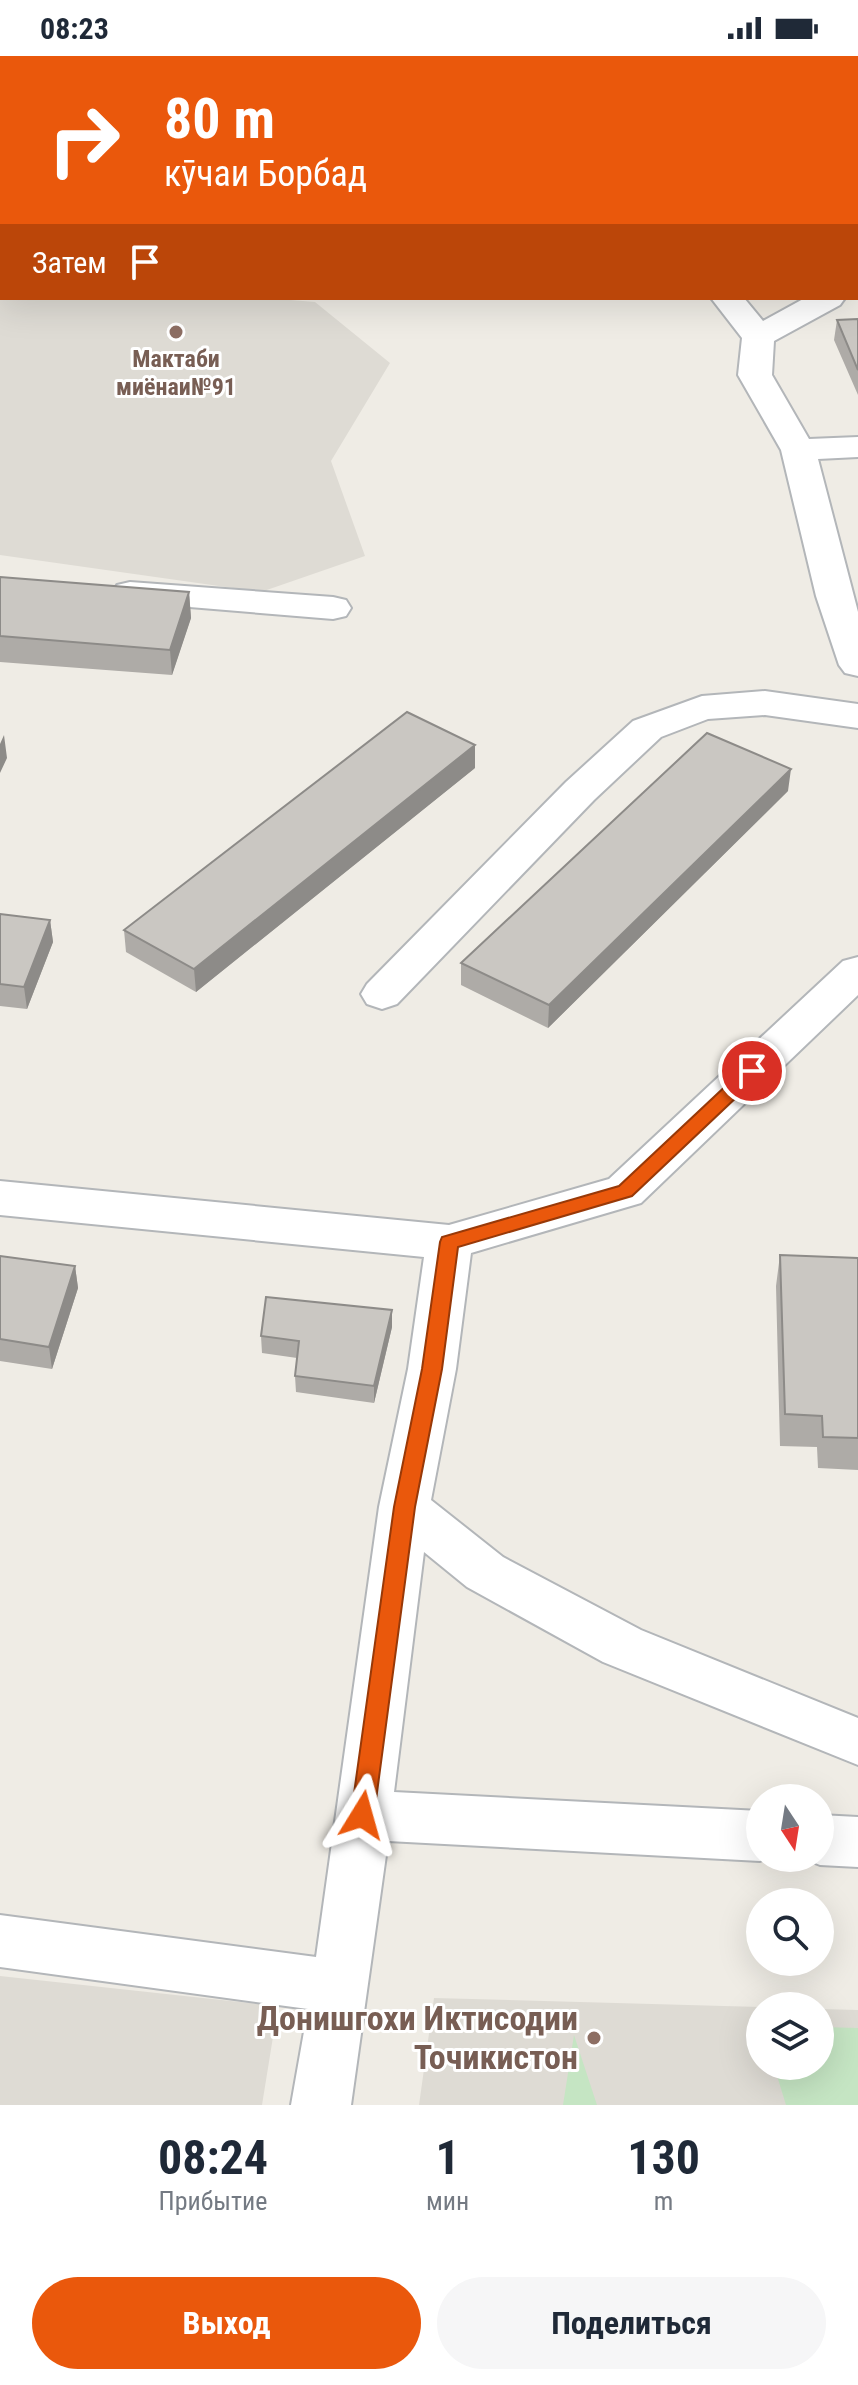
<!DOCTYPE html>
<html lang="ru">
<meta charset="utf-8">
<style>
:root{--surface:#fff;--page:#f6f6f7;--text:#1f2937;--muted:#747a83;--accent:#ea580c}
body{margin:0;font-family:"Roboto Condensed",sans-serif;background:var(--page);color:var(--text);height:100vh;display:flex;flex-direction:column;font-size:30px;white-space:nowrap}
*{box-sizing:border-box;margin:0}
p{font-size:26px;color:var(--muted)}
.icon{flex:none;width:44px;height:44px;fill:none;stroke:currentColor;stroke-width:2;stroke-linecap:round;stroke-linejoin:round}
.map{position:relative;height:2049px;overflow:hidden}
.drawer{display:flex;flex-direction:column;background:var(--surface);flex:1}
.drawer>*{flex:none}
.top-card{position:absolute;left:0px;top:0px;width:858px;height:244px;box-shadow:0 8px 32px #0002;background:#ea580c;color:#fff;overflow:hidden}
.needle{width:52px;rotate:168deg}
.buttons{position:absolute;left:746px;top:1728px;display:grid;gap:16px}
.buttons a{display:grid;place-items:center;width:88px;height:88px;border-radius:50%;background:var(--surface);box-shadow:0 8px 32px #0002;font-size:40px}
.pin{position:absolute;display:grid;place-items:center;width:68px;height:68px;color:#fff;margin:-34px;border:4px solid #fff;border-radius:50%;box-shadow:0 2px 8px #0007}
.me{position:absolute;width:88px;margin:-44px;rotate:8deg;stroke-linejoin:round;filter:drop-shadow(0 0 6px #0008)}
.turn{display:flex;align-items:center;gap:28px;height:168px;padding:0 32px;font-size:36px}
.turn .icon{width:104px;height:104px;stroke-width:2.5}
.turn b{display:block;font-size:56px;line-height:68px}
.then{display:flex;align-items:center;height:76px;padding:0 32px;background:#0003;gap:16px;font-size:30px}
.eta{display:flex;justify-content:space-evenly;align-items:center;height:136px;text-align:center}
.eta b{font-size:48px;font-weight:700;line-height:56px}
.button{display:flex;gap:16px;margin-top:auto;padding:16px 32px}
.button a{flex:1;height:92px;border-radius:48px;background:var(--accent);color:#fff;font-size:32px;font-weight:700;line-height:92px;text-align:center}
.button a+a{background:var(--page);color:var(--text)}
.status{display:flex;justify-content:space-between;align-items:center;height:56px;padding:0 40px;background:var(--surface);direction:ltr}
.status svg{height:22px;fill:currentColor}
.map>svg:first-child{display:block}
.education{fill:#dedbd4}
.green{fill:#c5e5c3}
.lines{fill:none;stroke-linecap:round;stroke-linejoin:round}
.minor-casing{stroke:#b3b6b9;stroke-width:4}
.minor{fill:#fff;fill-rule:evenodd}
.wall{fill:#aeaba7}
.shaded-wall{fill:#8d8b88}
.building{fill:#cac7c2;stroke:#8d8b88;stroke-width:2}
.route{fill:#ea580c;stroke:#983908;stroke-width:2}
.education-dot{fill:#8d6e63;stroke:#fff;stroke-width:3}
.labels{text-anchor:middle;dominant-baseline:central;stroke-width:6;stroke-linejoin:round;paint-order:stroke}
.far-education-label{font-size:24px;font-weight:bold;fill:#785e54;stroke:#fff}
.near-education-label{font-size:34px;font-weight:bold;fill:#785e54;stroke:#fff;text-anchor:end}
</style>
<div class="status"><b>08:23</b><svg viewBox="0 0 49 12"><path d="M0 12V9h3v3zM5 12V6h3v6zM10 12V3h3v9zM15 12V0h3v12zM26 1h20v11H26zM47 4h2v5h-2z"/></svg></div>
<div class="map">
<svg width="858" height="2049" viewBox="0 0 858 2049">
<rect width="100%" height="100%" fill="#efece5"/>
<path class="education" d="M0 0 136 2H2V242H266L315 246 390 307 331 405 365 500 261 536 0 499Z
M0 1920 278 1950 262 2049H0Z
M434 1942 760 1951V2010H820V1953L858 1954V2049H419Z"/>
<path class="green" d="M820 1971 858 1972V2049H786L774 2010H820Z
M574 1979 597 2049H563Z"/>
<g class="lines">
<defs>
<path id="minor" d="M628 0H656V2H628Z
M791 0H819V2H791Z
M856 68H858V86H856Z
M856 207 858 208 856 228Z
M711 242H744L763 265 805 242H845L840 249 774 285 772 319 809 383 858 381V401L818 403 858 556V620L845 617 839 609 816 540 781 394 738 319 742 282Z
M130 526 333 541 346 544 351 552 346 560 333 563 117 545 112 537 117 529Z
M765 635 858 648V672L765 659 708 663 661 681 594 744 397 948 382 953 367 948 361 938 367 928 566 726 633 665 702 640Z
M858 901V939L641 1147 471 1197 456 1313 431 1444 503 1501 641 1574 858 1662V1709L603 1606 467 1531 424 1496 394 1736 760 1755V1802H767L760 1805 388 1785 351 2049H291L308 1953 0 1911V1859L316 1901 379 1451 408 1313 424 1201 0 1159V1125L449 1169 609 1123 843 905Z
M820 1759 858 1761V1811L820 1809 802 1802H820Z"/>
</defs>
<use href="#minor" class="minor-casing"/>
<use href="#minor" class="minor"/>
</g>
<path class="wall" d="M858 263V339L834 284 837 264Z
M0 521 189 536 191 562 172 619 0 606Z
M475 712 196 936 126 896 124 874Z
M788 735 548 972 461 929V907Z
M0 858 50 864 53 886 27 953 0 950Z
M780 1199 858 1202V1414L818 1412 817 1391 780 1390 776 1230Z
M0 1200 75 1210 78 1232 52 1313 0 1305Z
M392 1271 374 1347 296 1336 295 1320 297 1302 262 1297 261 1280Z"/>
<path class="shaded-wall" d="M0 104H2V125H0Z
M189 536 191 562 172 619 170 594Z
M4 679 7 702 0 717V688Z
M475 689V712L196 936 194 913Z
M791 713 788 735 548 972 549 949Z
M50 864 53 886 27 953 24 931Z
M75 1210 78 1232 52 1313 49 1291Z
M392 1254V1271L374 1347V1330Z"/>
<path class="building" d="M0 0H116L117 2H2V104H0Z
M678 0H780L781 2H679Z
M858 263V314L837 264Z
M0 521 189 536 170 594 0 580Z
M407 656 475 689 194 913 124 874Z
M707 677 791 713 549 949 461 907Z
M0 858 50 864 24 931 0 928Z
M780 1199 858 1202V1382L823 1381 822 1360 785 1358Z
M0 1200 75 1210 49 1291 0 1283Z
M266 1241 392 1254 374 1330 295 1320 299 1285 261 1280Z"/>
<path class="route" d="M752 1009 759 1011V1020L632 1140 458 1191 442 1313 415 1451 374 1759 370 1766 362 1769 354 1766 351 1759 394 1451 422 1313 440 1186 442 1181 619 1130 746 1011Z"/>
<g class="education-dot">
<circle cx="176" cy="276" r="8"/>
<circle cx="594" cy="1982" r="8"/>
</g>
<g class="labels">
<g class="far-education-label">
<text x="176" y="303">Мактаби<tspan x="176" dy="28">миёнаи№91</tspan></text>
</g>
<g class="near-education-label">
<text x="578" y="1962">Донишгохи Иктисодии<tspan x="578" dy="39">Точикистон</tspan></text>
</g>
</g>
</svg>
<div class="buttons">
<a><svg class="needle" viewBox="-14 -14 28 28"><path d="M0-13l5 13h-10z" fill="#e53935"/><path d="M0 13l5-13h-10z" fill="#747a83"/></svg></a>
<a><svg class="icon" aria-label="search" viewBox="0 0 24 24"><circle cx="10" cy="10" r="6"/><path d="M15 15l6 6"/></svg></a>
<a><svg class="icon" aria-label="layers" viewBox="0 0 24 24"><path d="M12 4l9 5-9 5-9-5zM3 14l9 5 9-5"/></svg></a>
</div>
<div class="pin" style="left:752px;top:1015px;background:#d93025"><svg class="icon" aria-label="arrive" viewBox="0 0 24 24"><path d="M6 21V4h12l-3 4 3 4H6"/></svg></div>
<svg class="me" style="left:362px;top:1759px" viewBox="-20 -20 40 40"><path d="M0-17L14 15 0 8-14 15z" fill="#ea580c" stroke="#fff" stroke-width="4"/></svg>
<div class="top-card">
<div class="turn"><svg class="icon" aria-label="right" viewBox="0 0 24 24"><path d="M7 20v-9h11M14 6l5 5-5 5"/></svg><div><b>80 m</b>кӯчаи Борбад</div></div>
<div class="then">Затем<svg class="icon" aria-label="arrive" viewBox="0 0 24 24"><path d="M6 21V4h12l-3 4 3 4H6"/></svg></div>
</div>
</div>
<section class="drawer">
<div class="eta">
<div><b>08:24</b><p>Прибытие</p></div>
<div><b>1</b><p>мин</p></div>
<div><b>130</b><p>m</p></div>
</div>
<div class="button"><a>Выход</a><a>Поделиться</a></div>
</section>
